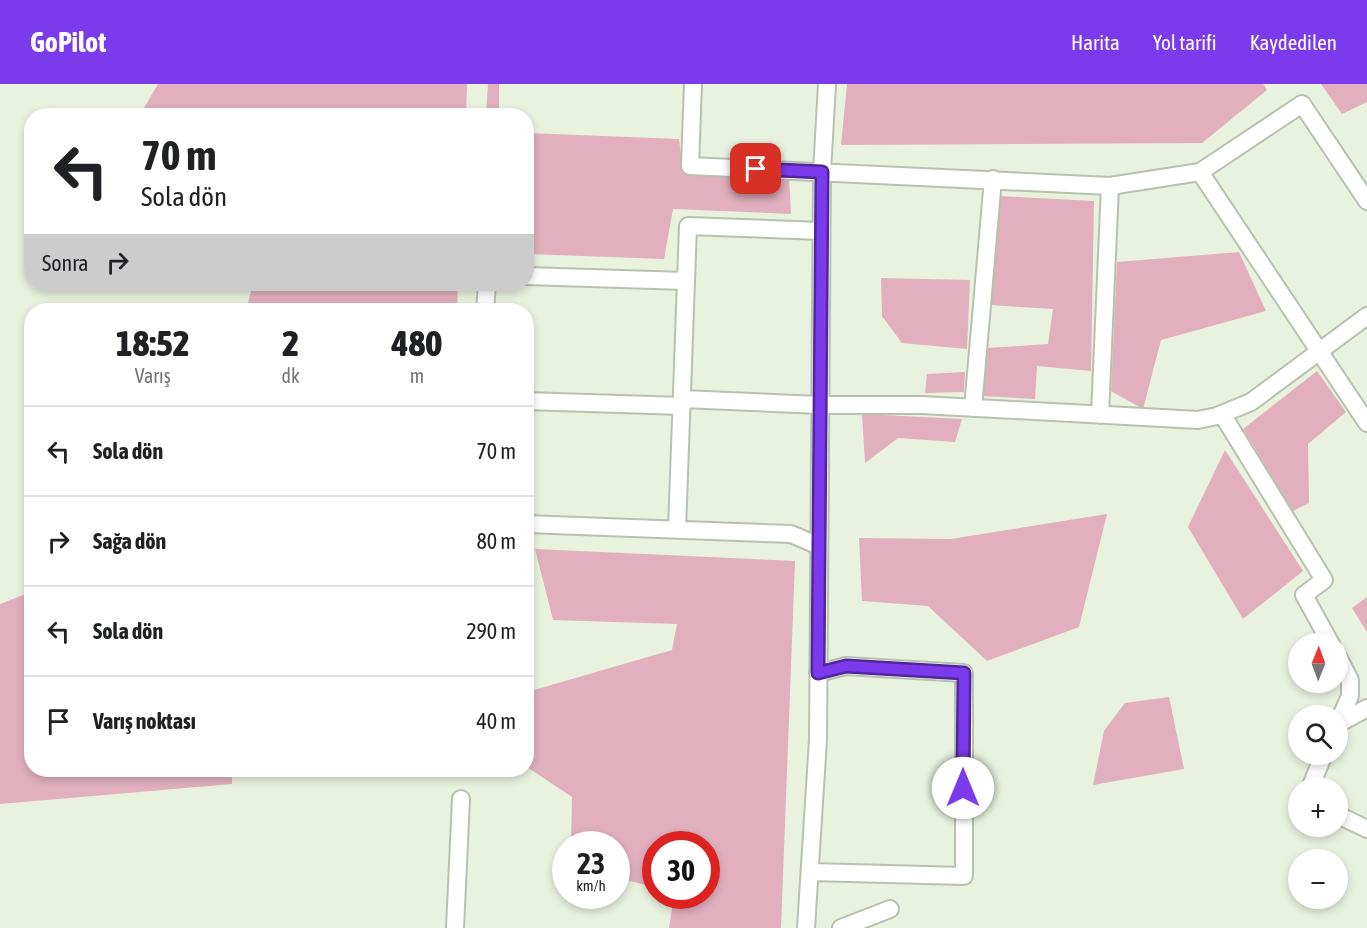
<!DOCTYPE html>
<html lang="tr">
<meta charset="utf-8">
<style>
:root{--surface:#fff;--page:#f6f6f6;--text:#202124;--muted:#757577;--line:#e0e0e0;--accent:#7c3aed}
body{margin:0;font-family:"Asap Condensed",sans-serif;background:var(--page);color:var(--text);height:100vh;display:flex;flex-direction:column;font-size:22px;white-space:nowrap}
*{box-sizing:border-box;margin:0}
p{font-size:20px;color:var(--muted)}
.icon{flex:none;width:33px;height:33px;fill:none;stroke:currentColor;stroke-width:2;stroke-linecap:round;stroke-linejoin:round}
.map{position:relative;flex:1;overflow:hidden}
.panel{position:absolute;left:24px;top:219px;width:510px;height:474px;display:flex;flex-direction:column;background:var(--surface);border-radius:24px;box-shadow:0 3px 9px #0003}
.panel>*{flex:none}
.banner{position:absolute;left:24px;top:24px;width:510px;height:183px;border-radius:24px;box-shadow:0 3px 9px #0003;background:#fff;color:var(--text);overflow:hidden}
.needle{width:39px;rotate:1deg}
.tools{position:absolute;left:1288px;top:549px;display:grid;gap:12px}
.tools a{display:grid;place-items:center;width:60px;height:60px;border-radius:50%;background:var(--surface);box-shadow:0 3px 9px #0003;font-size:30px}
.speed{position:absolute;left:552px;top:747px;display:flex;gap:12px;font-size:30px;font-weight:700;text-align:center}
.speed>*{display:grid;place-content:center;width:78px;height:78px;border-radius:50%;background:var(--surface);box-shadow:0 3px 9px #0003;line-height:1}
.speed small{font-size:15px;font-weight:400}
.speed .limit{border:9px solid #d22;background:#fff;color:#111}
.pin{position:absolute;display:grid;place-items:center;width:51px;height:51px;color:#fff;margin:-26px;border-radius:12px;box-shadow:0 3px 9px #0006}
.me{position:absolute;width:66px;margin:-33px;rotate:0deg;stroke-linejoin:round;filter:drop-shadow(0 0 4px #0008)}
.turn{display:flex;align-items:center;gap:21px;height:126px;padding:0 18px;font-size:27px}
.turn .icon{width:78px;height:78px;stroke-width:2.5}
.turn b{display:block;font-size:42px;line-height:51px}
.then{display:flex;align-items:center;height:57px;padding:0 18px;background:#0003;gap:12px;font-size:22px}
.eta{display:flex;justify-content:space-evenly;align-items:center;height:102px;text-align:center}
.eta b{font-size:36px;font-weight:800;line-height:42px}
ul{padding:0;list-style:none}
li{display:flex;align-items:center;gap:18px;height:90px;padding:0 18px;border-top:2px solid var(--line)}
li div{flex:1}
li b{display:block;font-size:22px}
li em{font-style:normal}
header{display:flex;align-items:center;gap:36px;box-sizing:border-box;height:84px;padding:0 30px;background:var(--accent);color:#fff}
header strong{font-size:28px}
nav{display:flex;gap:33px;margin-inline-start:auto;font-size:21px}
.map>svg:first-child{display:block}
.green{fill:#e1afbd}
.lines{fill:none;stroke-linecap:round;stroke-linejoin:round}
.minor-casing{stroke:#b7c1af;stroke-width:20}
.minor{stroke:#fff;stroke-width:16}
.route-casing{stroke:#51269a;stroke-width:15}
.route{stroke:#7c3aed;stroke-width:10}
</style>
<header>
<strong>GoPilot</strong>
<nav><a>Harita</a><a>Yol tarifi</a><a>Kaydedilen</a></nav>
</header>
<div class="map">
<svg width="1367" height="844" viewBox="0 0 1367 844">
<rect width="100%" height="100%" fill="#e8f2df"/>
<path class="green" d="M158 0H467L466 31H140Z
M488 0H499V31H486Z
M847 0H1263L1267 6 1202 59 841 61Z
M1321 0H1367V18L1342 30Z
M527 49 679 55 683 86 789 93 791 130 673 125 664 175 527 170Z
M999 112 1094 117 1091 287 1037 282 1035 315 981 312 988 264 1048 260 1053 225 989 221Z
M1239 168 1266 227 1161 256 1143 325 1111 307 1117 178Z
M881 194 970 196 967 265 902 259 882 232Z
M253 200H458L457 226H246Z
M1317 287 1346 328 1308 360 1309 419 1293 427 1243 345Z
M965 288 964 308 925 309 927 290Z
M862 330 962 335 955 358 898 354 865 379Z
M1225 366 1303 487 1243 535 1188 443Z
M1107 430 1079 543 987 577 928 522 862 517 859 454 951 455Z
M535 465 795 477 781 844H669L674 812H706V760H656L655 803 617 794 616 760H571L572 713 527 683V608L672 566 677 540 553 536Z
M31 508 32 686H232V700L0 720V520Z
M1367 513V548L1352 524Z
M1169 613 1184 685 1093 701 1104 647 1125 619Z"/>
<g class="lines">
<defs>
<path id="minor" d="M693 0 690 82 1110 102 1200 88 1302 20 1367 117
M1200 88 1367 339
M526 192 686 197
M485 226 487 200
M682 315 820 321H922L1198 336 1217 332 1251 318 1367 232
M526 317 682 322
M973 324 993 95
M1222 330 1324 496 1304 511 1331 560
M1100 331 1110 102
M526 440 791 450 819 462
M677 445 688 142 821 147
M1338 573 1350 596V612L1338 639
M1338 640 1367 624
M1310 704 1324 670
M1338 731 1367 745
M811 788 964 792V589L846 582 818 589
M455 844 461 715
M806 844 818 656 822 88 827 0
M841 844 890 825"/>
</defs>
<use href="#minor" class="minor-casing"/>
<use href="#minor" class="minor"/>
</g>
<g class="lines">
<defs>
<path id="route" d="M756 85 822 88 818 589 846 582 964 589 963 704"/>
</defs>
<use href="#route" class="route-casing"/>
<use href="#route" class="route"/>
</g>
</svg>
<div class="tools">
<a><svg class="needle" viewBox="-14 -14 28 28"><path d="M0-13l5 13h-10z" fill="#e53935"/><path d="M0 13l5-13h-10z" fill="#757577"/></svg></a>
<a><svg class="icon" aria-label="search" viewBox="0 0 24 24"><circle cx="10" cy="10" r="6"/><path d="M15 15l6 6"/></svg></a>
<a>+</a>
<a>−</a>
</div>
<div class="speed"><div>23<small>km/h</small></div><div class="limit">30</div></div>
<div class="pin" style="left:756px;top:85px;background:#d93025"><svg class="icon" aria-label="arrive" viewBox="0 0 24 24"><path d="M6 21V4h12l-3 4 3 4H6"/></svg></div>
<svg class="me" style="left:963px;top:704px" viewBox="-20 -20 40 40"><circle r="19" fill="#fff"/><path d="M0-13L10 11 0 6-10 11z" fill="#7c3aed"/></svg>
<div class="banner">
<div class="turn"><svg class="icon" aria-label="left" viewBox="0 0 24 24"><path d="M17 20v-9H6M10 6l-5 5 5 5"/></svg><div><b>70 m</b>Sola dön</div></div>
<div class="then">Sonra<svg class="icon" aria-label="right" viewBox="0 0 24 24"><path d="M7 20v-9h11M14 6l5 5-5 5"/></svg></div>
</div>
<section class="panel">
<div class="eta">
<div><b>18:52</b><p>Varış</p></div>
<div><b>2</b><p>dk</p></div>
<div><b>480</b><p>m</p></div>
</div>
<ul>
<li><svg class="icon" aria-label="left" viewBox="0 0 24 24"><path d="M17 20v-9H6M10 6l-5 5 5 5"/></svg><div><b>Sola dön</b></div><em>70 m</em></li>
<li><svg class="icon" aria-label="right" viewBox="0 0 24 24"><path d="M7 20v-9h11M14 6l5 5-5 5"/></svg><div><b>Sağa dön</b></div><em>80 m</em></li>
<li><svg class="icon" aria-label="left" viewBox="0 0 24 24"><path d="M17 20v-9H6M10 6l-5 5 5 5"/></svg><div><b>Sola dön</b></div><em>290 m</em></li>
<li><svg class="icon" aria-label="arrive" viewBox="0 0 24 24"><path d="M6 21V4h12l-3 4 3 4H6"/></svg><div><b>Varış noktası</b></div><em>40 m</em></li>
</ul>
</section>
</div>
